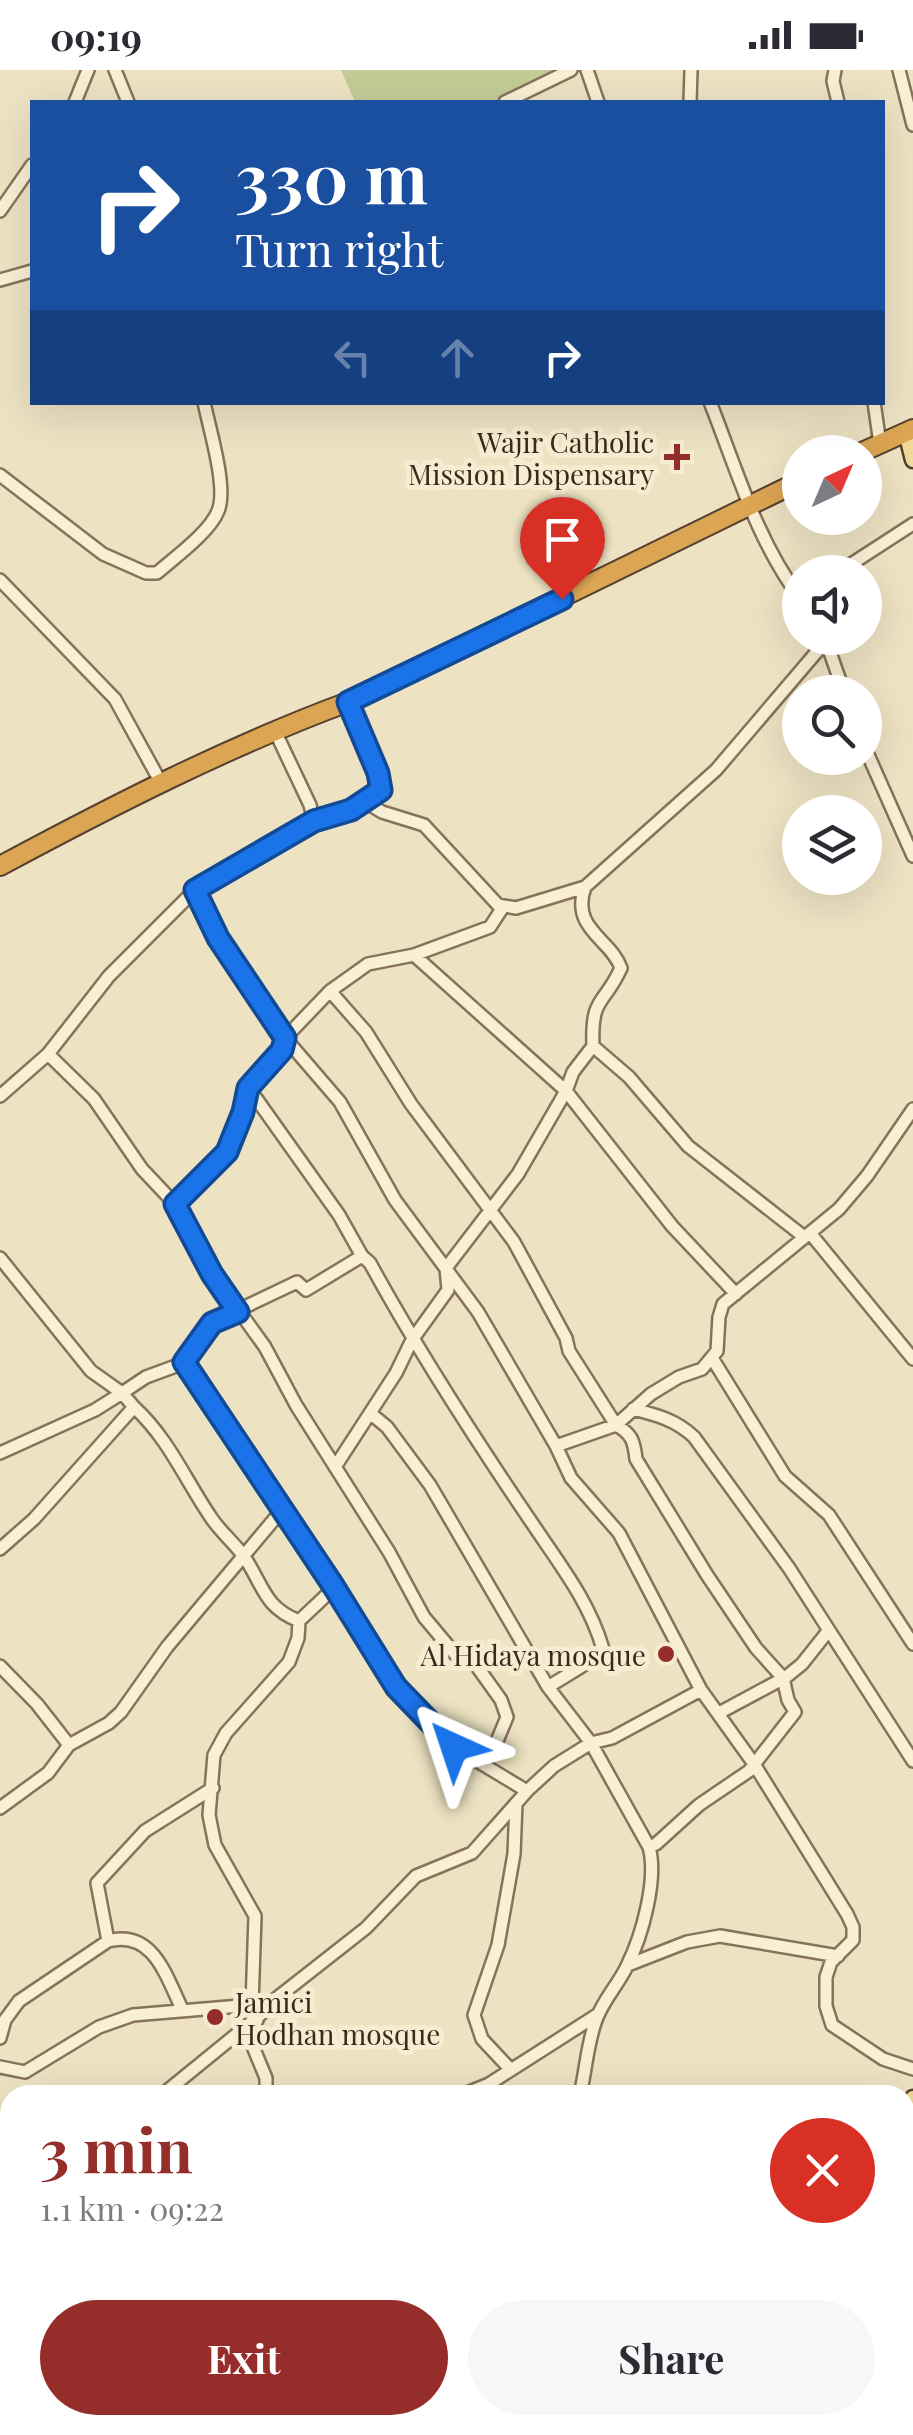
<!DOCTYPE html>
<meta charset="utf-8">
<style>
:root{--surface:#fff;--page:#f7f7f7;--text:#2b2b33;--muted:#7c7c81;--accent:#952d2a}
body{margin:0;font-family:"Playfair Display",serif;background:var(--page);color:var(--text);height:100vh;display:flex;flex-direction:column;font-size:38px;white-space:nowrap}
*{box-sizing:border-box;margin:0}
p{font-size:32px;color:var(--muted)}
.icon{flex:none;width:55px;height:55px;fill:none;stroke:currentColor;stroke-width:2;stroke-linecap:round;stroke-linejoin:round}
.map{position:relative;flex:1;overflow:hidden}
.side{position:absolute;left:0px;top:2015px;width:915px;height:350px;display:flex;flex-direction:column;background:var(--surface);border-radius:30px 30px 0 0;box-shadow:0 10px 40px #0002}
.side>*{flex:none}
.banner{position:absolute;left:30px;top:30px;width:855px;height:305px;border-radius:0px;box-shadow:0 10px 40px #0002;background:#1a4fa0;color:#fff;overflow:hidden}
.needle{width:65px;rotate:44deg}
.fabs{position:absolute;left:782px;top:365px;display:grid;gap:20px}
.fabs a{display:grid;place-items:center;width:100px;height:100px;border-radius:50%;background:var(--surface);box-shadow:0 10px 40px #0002;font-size:50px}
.pin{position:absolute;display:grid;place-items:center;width:85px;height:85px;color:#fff;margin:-102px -42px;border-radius:50% 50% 50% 0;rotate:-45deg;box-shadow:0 0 10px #0007}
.pin .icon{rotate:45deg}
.me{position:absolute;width:110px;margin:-55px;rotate:318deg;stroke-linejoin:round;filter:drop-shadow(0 0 8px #0008)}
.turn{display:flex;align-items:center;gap:35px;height:210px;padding:0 40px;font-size:45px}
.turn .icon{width:130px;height:130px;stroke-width:2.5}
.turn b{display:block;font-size:70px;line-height:85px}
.lanes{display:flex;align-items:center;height:95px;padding:0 40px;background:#0003;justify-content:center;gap:50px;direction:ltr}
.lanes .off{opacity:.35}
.round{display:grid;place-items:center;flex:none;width:105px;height:105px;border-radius:52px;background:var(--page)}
.head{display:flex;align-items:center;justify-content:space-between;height:170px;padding:0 40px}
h1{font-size:60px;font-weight:700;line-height:75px;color:var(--accent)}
.button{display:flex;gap:20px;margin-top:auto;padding:20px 40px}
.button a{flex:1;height:115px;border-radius:60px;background:var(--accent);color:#fff;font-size:40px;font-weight:700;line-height:115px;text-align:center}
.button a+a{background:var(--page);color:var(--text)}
.status{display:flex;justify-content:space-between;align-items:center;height:70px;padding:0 50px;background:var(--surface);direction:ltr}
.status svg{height:28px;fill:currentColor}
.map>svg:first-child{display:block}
.farmland{fill:#e3ddaf}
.green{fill:#c3cb96}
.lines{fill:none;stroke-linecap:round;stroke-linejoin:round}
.minor-casing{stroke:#877359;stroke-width:16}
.major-casing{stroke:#54412e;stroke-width:19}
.highway-casing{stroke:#54412e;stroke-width:22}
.minor{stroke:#f8efd5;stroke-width:11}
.major{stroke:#f1d999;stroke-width:14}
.highway{stroke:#dca553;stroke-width:18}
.route-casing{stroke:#114b97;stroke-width:25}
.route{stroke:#1a73e8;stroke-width:18}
.poi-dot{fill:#952d2a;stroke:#f5ecd1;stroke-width:4}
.labels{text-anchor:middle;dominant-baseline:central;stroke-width:10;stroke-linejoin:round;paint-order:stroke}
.poi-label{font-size:28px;fill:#372b1d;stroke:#f5ecd1;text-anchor:end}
</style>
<div class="status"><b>09:19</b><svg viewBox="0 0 49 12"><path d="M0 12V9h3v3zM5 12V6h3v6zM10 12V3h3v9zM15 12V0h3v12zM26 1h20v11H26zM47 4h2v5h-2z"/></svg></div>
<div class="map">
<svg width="913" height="2365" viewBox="0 0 913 2365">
<rect width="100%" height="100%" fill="#ede2c2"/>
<path class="farmland" d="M10 2293V2355H319L320 2365H0V2294Z"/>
<path class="green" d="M341 0H575L510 32H355Z"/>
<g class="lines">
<defs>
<path id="minor" d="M115 0 128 32
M587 0 598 32
M835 0 833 11 838 32
M899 0 913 55
M75 32 88 0
M505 32 571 0
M690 32 691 0
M0 141 32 95
M0 210 32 201
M710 332C737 400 756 469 800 528
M874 332 880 374
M0 405 103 484 146 503H157C174 488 210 462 218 441 228 418 209 358 204 332
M839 502 913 454
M0 510 115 629 160 711
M825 568 844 622
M274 659 310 735 314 751 351 740 381 720 378 703 348 632
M865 678 913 786
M364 731 382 742 424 755 498 835 516 838 585 817
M195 820 218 868 285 968 340 1032 395 1130 478 1242 556 1376 571 1408 619 1463 701 1620 754 1694 847 1844 853 1857V1870L831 1892 826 1907V1936L832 1955 883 1989 913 1999
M414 885 490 857 503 837
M330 921 368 894 414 885 566 1021 518 1104 446 1198 448 1220 412 1270 396 1303 335 1397
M593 976 629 1007 688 1076 803 1166
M48 984 94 1029 142 1099 175 1134
M248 1017 339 1145 362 1186 370 1193C419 1283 475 1369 532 1453 560 1495 589 1531 603 1579L600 1585 548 1617
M0 1026 48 984 109 906 195 820 314 751
M810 1163 913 1289
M0 1188 91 1301 122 1323 95 1340 0 1383
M736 1224 672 1156 566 1021 573 1002 593 976C591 925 604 936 621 898 611 869 570 859 585 817L716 700 826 571
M712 1288 785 1406 829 1445 913 1574
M184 1293 335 1517 395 1617 454 1677 527 1721
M134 1337C168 1368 185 1409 210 1446 220 1462 235 1473 245 1488 264 1517 264 1537 299 1551L335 1517
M633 1339C657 1345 676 1350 694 1367L789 1498 913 1691
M370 1343 387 1357 430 1415 548 1617 591 1673 649 1777
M556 1376 616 1355 651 1324 679 1307 702 1299 717 1281 719 1247 723 1234 839 1139 867 1106 913 1039
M0 1479 34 1449 134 1337 122 1323 146 1307 184 1293 211 1253 297 1212 306 1220 362 1186
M0 1596 37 1634 69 1675
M719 1643 786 1607 802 1594 829 1560
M476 1691 497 1671 507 1647 501 1630 476 1595 455 1584 424 1547 389 1482 296 1335 265 1277 212 1203 175 1134 227 1082 243 1042 248 1017 283 980 285 968 330 921 366 962 411 1034 514 1172 566 1268 569 1281 616 1355C632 1364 634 1371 636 1389L707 1505 756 1578 783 1608 788 1630 795 1642 749 1701 699 1735 656 1774 649 1777C658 1809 642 1866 627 1896 618 1915 603 1930 596 1950 587 1974 586 2000 580 2025
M0 1738 48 1703 69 1675 109 1653 121 1642 167 1577 282 1440
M108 1871 97 1813 145 1761 213 1718
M628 1895 687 1872 720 1866 838 1886
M259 1946 252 1935 255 1846 215 1775 209 1745 214 1685 226 1663 289 1592 298 1568 299 1551
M257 1950 249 1967 266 2008V2025
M0 1968 5 1950 19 1931 108 1871C153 1859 166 1906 182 1939
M0 1997 25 2002 99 1957 133 1945 252 1935
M511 2000 482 1969 474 1945 498 1875 514 1784 516 1733
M162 2025 259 1946 273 1931 366 1858 416 1806 472 1783 527 1721 554 1696 591 1673 612 1668 701 1620
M462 2025 489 2014 597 1945
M0 2234 10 2220
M318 2365V2355
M461 2365 463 2355"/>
<path id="major" d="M906 362 913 390
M905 2049 913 2028
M774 2365 778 2355"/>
<path id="highway" d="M862 382 913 359
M0 796C114 735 227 677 348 632L800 411"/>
</defs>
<use href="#minor" class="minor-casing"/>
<use href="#major" class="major-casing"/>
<use href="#highway" class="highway-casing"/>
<use href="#minor" class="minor"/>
<use href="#major" class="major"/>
<use href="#highway" class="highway"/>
</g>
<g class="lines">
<defs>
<path id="route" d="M454 1677 396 1617 334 1517 184 1292 212 1253 238 1242 212 1204 175 1134 227 1082 243 1042 248 1018 282 980 285 968 218 868 195 820 314 751 351 740 381 720 378 703 348 632 562 529"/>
</defs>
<use href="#route" class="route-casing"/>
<use href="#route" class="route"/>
</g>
<g class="poi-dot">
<path d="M672 372h10v10h10v10h-10v10h-10v-10h-10v-10h10z"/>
<circle cx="666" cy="1584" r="10"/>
<circle cx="215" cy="1947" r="10"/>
</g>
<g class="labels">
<g class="poi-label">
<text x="654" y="371">Wajir Catholic<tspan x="654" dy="32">Mission Dispensary</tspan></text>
<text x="646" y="1584">Al Hidaya mosque</text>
<text x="235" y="1931" text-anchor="start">Jamici<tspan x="235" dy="32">Hodhan mosque</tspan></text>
</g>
</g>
</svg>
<div class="fabs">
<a><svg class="needle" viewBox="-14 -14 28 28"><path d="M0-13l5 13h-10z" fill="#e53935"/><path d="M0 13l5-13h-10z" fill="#7c7c81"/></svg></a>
<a><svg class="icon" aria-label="sound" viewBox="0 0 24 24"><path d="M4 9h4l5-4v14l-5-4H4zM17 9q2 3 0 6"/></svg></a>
<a><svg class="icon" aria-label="search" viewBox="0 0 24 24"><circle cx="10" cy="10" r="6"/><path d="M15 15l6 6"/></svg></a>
<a><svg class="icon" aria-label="layers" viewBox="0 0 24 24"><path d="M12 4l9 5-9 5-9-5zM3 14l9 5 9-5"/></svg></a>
</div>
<div class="pin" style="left:562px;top:529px;background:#d93025"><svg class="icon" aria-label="arrive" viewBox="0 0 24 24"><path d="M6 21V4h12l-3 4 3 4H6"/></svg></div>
<svg class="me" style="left:454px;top:1677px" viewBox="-20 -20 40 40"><path d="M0-17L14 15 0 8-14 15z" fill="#1a73e8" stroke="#fff" stroke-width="4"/></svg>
<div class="banner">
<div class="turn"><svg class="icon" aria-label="right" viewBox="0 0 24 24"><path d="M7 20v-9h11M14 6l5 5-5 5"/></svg><div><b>330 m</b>Turn right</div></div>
<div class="lanes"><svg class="icon off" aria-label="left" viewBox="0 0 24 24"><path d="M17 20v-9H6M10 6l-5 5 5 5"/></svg><svg class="icon off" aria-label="ahead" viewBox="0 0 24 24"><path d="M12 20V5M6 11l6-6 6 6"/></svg><svg class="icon" aria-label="right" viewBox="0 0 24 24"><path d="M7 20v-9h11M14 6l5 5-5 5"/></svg></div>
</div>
<section class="side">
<div class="head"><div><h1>3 min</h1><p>1.1 km · 09:22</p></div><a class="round" style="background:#d93025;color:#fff"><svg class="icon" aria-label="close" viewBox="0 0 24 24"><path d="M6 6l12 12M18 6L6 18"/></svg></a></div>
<div class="button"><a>Exit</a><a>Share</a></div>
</section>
</div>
